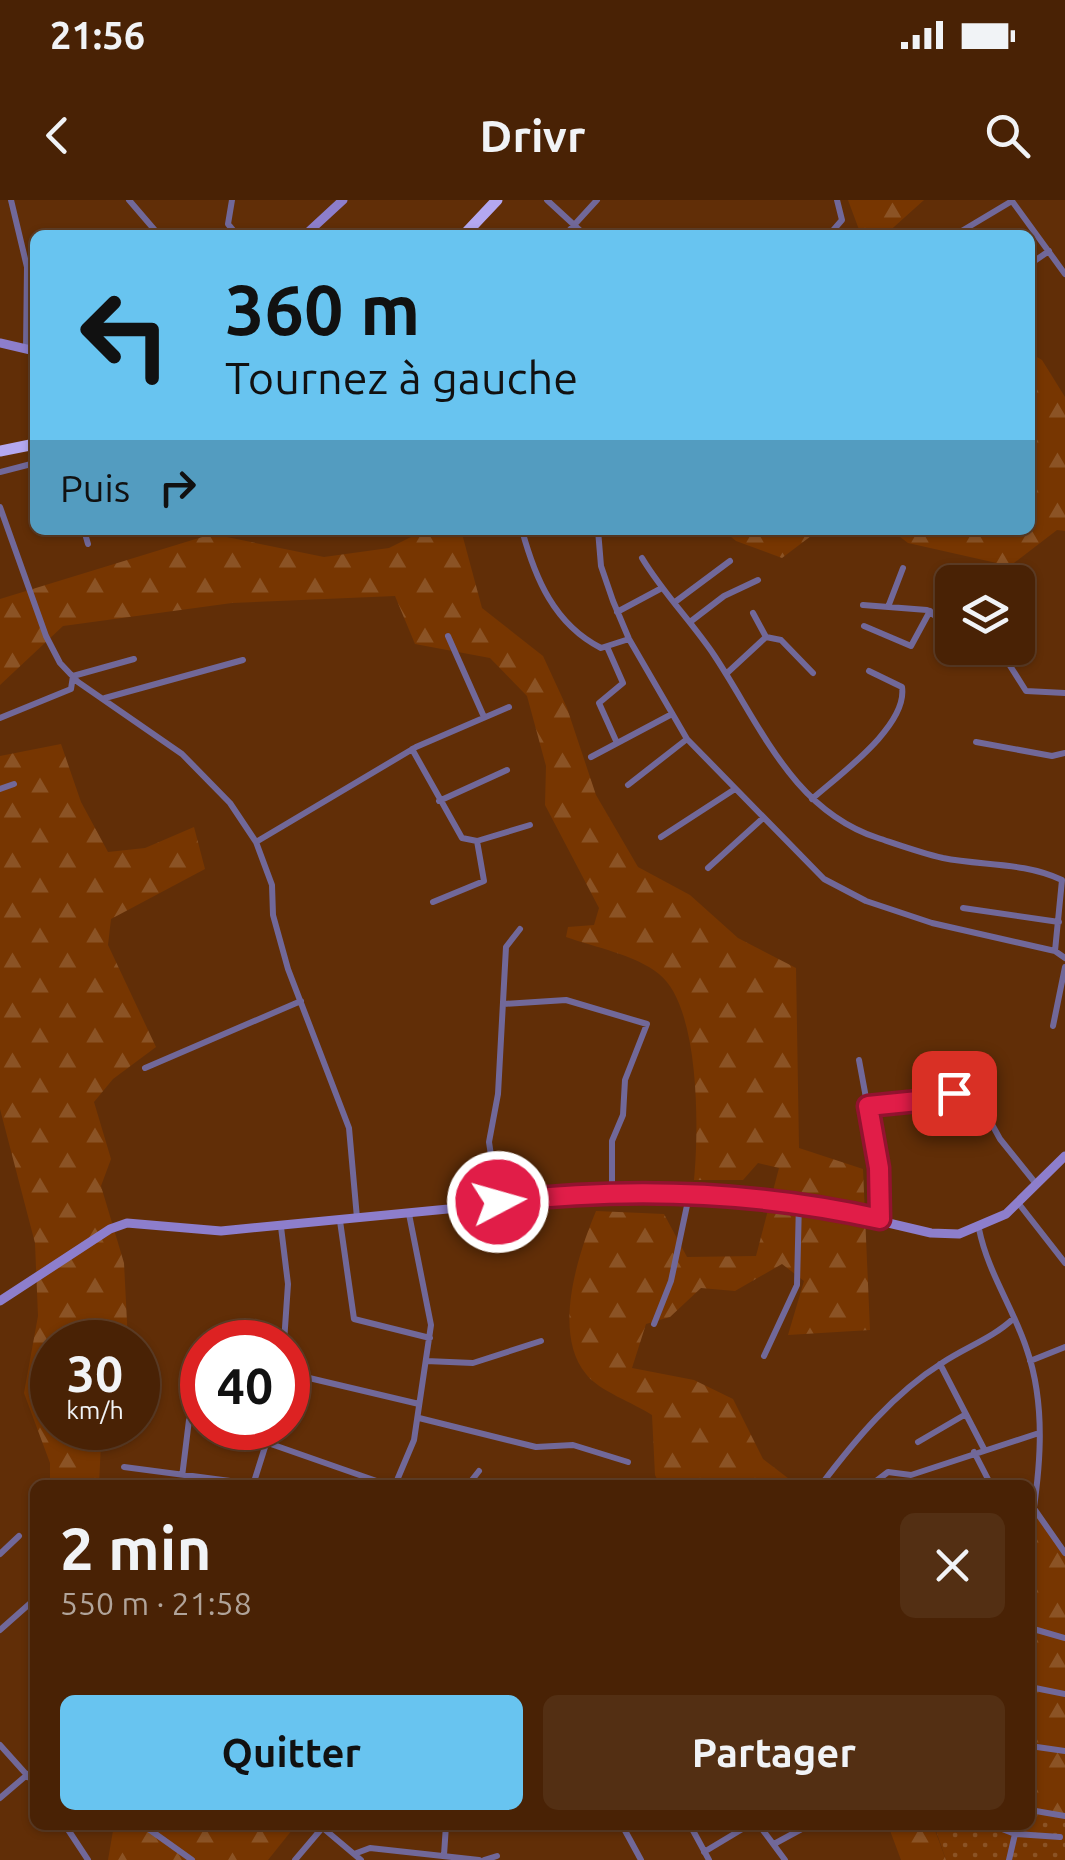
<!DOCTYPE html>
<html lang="fr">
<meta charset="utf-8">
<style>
:root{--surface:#492205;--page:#532f13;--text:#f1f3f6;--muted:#b1a49a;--line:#613f27;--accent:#68c4f0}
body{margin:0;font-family:Ubuntu,sans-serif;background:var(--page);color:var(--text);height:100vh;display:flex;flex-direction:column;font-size:38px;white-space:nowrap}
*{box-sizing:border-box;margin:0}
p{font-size:32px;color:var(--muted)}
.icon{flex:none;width:55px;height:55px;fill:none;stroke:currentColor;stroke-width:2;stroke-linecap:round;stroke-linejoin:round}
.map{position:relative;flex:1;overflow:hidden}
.side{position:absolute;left:30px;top:1280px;width:1005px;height:350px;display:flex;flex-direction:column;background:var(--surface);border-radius:15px;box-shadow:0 2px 8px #0004,0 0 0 2px var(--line)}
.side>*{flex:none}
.banner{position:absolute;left:30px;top:30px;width:1005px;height:305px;border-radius:15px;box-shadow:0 2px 8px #0004,0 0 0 2px var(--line);background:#68c4f0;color:#111;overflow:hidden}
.controls{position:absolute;left:935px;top:365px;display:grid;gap:20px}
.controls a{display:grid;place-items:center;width:100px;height:100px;border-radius:15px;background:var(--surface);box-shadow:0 2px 8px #0004,0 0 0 2px var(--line);font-size:50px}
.speed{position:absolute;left:30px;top:1120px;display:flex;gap:20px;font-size:50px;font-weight:700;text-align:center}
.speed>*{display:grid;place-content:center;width:130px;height:130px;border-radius:50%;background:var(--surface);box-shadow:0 2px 8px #0004,0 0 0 2px var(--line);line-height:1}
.speed small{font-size:25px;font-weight:400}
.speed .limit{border:15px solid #d22;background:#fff;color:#111}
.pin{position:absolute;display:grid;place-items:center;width:85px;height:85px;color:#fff;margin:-42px;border-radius:20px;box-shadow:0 5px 15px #0006}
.me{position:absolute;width:110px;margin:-55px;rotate:84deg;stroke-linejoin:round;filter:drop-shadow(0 0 8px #0008)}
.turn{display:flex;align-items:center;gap:35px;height:210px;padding:0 30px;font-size:45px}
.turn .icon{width:130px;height:130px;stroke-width:2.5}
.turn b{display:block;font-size:70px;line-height:85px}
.then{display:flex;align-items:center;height:95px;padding:0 30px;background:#0003;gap:20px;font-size:38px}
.round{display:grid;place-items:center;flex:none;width:105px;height:105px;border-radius:15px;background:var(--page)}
.head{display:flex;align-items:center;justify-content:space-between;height:170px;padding:0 30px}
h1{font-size:60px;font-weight:700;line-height:75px}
.action{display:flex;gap:20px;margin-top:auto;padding:20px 30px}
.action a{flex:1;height:115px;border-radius:15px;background:var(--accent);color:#111;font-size:40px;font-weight:700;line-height:115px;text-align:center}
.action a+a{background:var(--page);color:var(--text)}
.status{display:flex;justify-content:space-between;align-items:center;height:70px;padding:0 50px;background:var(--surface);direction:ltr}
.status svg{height:28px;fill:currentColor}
header{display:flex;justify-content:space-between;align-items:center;height:130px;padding:0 30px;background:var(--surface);font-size:45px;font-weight:700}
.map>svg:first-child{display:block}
.grass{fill:url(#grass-dots)}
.forest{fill:url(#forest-firs)}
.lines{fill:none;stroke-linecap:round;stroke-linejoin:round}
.street{stroke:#716899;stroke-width:6}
.secondary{stroke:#8d7ecc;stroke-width:9}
.highway{stroke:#b4a8f0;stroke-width:11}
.route-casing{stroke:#92132f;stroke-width:25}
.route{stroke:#e11d48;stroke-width:18}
</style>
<div class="status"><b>21:56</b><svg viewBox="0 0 49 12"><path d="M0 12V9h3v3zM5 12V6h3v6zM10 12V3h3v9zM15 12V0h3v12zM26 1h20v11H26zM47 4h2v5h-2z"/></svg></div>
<header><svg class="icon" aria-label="back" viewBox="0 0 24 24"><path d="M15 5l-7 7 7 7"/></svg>Drivr<svg class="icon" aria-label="search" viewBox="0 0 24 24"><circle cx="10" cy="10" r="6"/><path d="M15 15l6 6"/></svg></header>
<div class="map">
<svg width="1065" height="1660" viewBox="0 0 1065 1660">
<defs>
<pattern id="grass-dots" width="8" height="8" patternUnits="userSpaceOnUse" patternTransform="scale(2.5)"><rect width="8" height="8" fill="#773601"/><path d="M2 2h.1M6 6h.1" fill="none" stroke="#8b5325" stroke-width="1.8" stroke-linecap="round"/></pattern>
<pattern id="forest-firs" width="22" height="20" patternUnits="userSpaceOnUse" patternTransform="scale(2.5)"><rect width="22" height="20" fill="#773601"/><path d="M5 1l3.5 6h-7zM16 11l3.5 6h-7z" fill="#8b5325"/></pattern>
</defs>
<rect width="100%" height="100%" fill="#612e07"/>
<path class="grass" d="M1030 1601 1038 1609 1065 1616V1660H946L934 1625H1030Z"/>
<path class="forest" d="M848 0H924L885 35H861Z
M1030 153 1042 160 1065 197V331L1057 330 1010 366 908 343 891 330H1030Z
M425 330H461L482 408 543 456 567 508 596 595 638 667 690 695 738 738 796 768 799 948 863 969 870 1130 788 1135 804 1081 782 1064 735 1091 701 1088 670 1117 646 1124 632 1168 694 1180 733 1199 763 1259 797 1285H660L655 1275 652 1215C634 1203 599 1191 586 1174 552 1133 578 1054 596 1011L664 1014 687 1057 756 1056 779 968 758 963 743 980H694C699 930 700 806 659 774 636 755 594 747 566 737L568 727 594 725 599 708 545 605 546 566 527 496 490 458 415 444 395 396 232 403 63 426 0 485V399L212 334 324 357 389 348Z
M723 330H865L811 336 782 358 736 341Z
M61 544 81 602 108 652 145 648 194 627 205 669 111 719 108 745 156 847 113 879 94 902 111 959 101 986 124 1063 128 1142H52V1228H108L101 1242 99 1285H50V1263L24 1193 38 1116 35 1043 0 909V556Z
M1030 1309 1038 1310 1065 1349V1616L1037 1609 1030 1601Z
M114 1625H296L268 1660H108Z
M888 1625H933L946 1660H901Z"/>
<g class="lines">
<path class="street" d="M11 0 27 67 26 149
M129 0 159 35
M232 0 228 24 237 35
M547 0 585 35
M565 35 597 0
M829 35 842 20 837 0
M955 35 1012 1 1065 74
M1030 64 1049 51
M0 272 35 263
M0 307 46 436 60 463 78 482 182 554 230 603 256 642 272 685 273 715 288 769 349 928 357 1018
M84 330 88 344
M522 330C535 378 554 424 601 448L629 439
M598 330 601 366 613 401 629 439 687 539 824 679 866 701 932 723 1055 751 1065 758
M642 358C663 393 691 421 714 455 760 524 792 610 878 638 899 645 921 653 943 658 983 666 1024 662 1062 680L1055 751
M675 402 730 361
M863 405 927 410 952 428
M888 407 903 368
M617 412 660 389
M690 422 724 396 758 380
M864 426 911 446 930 411
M448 436 484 517
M766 437 781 440 813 473
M987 448 1007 461 1026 491 1065 493
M608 449 623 483 599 503 617 543
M726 474 766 437 753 413
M105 498 243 460
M0 518 71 489 73 476 134 459
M976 542 1052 556 1065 553
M412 549 462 638 477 641 530 625
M591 557 672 514
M628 585 687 539
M0 589 14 584
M812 599C839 575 908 526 902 487L869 471
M439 601 507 570
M661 637 735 589
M256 642 416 547 509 507
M708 668 762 619
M433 702 484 681 477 641
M963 708 1059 722
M504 804 566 800 647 824 625 880 623 915 612 941V993
M1053 826 1065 767
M859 860 879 968 880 1019
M145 868 301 801
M868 906 928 900 972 888 1000 939 1037 985
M498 1002 489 942 498 894 506 747 520 729
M1019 1004 1065 1063
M340 1021 354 1119 430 1138
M281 1027 288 1084 284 1142
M979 1029C988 1073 1013 1107 1027 1150 1047 1208 1040 1274 1030 1333
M654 1124 671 1081 689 996
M764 1156 797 1085 799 1002
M426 1161 473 1163 541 1141
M1030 1161 1065 1147
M940 1164 984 1249
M288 1173 419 1204
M419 1218 536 1247 573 1245 628 1262
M918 1242 966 1214
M268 1243 388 1285
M974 1252 991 1285
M124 1267 253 1284
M181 1285 189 1220
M253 1285 271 1228
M395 1285 414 1240 431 1125 409 1014
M468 1285 479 1271
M821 1285C855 1240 894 1193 942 1163 966 1147 993 1138 1014 1118
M871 1285 888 1272 911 1275 1039 1233
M1035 1310 1065 1353
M0 1354 19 1336
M1030 1428 1065 1438
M0 1430 35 1399
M1030 1487 1065 1494
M0 1545 35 1584
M1030 1546 1065 1551
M0 1598 28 1574
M1030 1610 1065 1616
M65 1625 88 1660
M143 1625 192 1660
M622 1625 641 1660
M690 1625 709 1660
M759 1625 785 1660
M972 1625H975
M992 1625 1015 1634 1060 1637
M323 1628 361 1660
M774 1644 809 1625
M704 1652 749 1625
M354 1654 370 1648 479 1660
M444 1655 446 1625
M295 1660 323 1627
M484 1660 497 1656
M1009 1660 1015 1634"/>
<path class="secondary" d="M305 35 343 0
M0 143 35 151
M0 1101 110 1029 127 1023 221 1031 612 993 799 1002 931 1033 959 1034 1006 1014 1065 956"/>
<path class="highway" d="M464 35 497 0
M0 251 35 244"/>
</g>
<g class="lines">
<defs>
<path id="route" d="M498 1002C625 987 755 991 880 1019L879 968 868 906 928 900 954 893"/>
</defs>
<use href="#route" class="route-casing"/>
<use href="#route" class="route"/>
</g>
</svg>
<div class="controls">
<a><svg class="icon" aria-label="layers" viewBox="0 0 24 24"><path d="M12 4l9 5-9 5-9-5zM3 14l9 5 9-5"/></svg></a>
</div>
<div class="speed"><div>30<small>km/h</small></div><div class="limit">40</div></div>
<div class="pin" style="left:954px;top:893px;background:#d93025"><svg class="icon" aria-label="arrive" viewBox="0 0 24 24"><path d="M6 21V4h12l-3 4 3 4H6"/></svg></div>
<svg class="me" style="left:498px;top:1002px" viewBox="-20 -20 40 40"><circle r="17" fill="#e11d48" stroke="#fff" stroke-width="3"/><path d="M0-11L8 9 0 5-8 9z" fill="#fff"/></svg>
<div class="banner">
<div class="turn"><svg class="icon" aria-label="left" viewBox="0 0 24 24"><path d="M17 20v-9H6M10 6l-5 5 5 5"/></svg><div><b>360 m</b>Tournez à gauche</div></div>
<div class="then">Puis<svg class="icon" aria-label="right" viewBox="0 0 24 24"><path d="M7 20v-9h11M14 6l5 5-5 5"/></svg></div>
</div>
<section class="side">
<div class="head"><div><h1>2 min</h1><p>550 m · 21:58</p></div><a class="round"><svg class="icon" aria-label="close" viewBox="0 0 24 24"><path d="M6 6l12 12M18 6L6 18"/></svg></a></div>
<div class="action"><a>Quitter</a><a>Partager</a></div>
</section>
</div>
